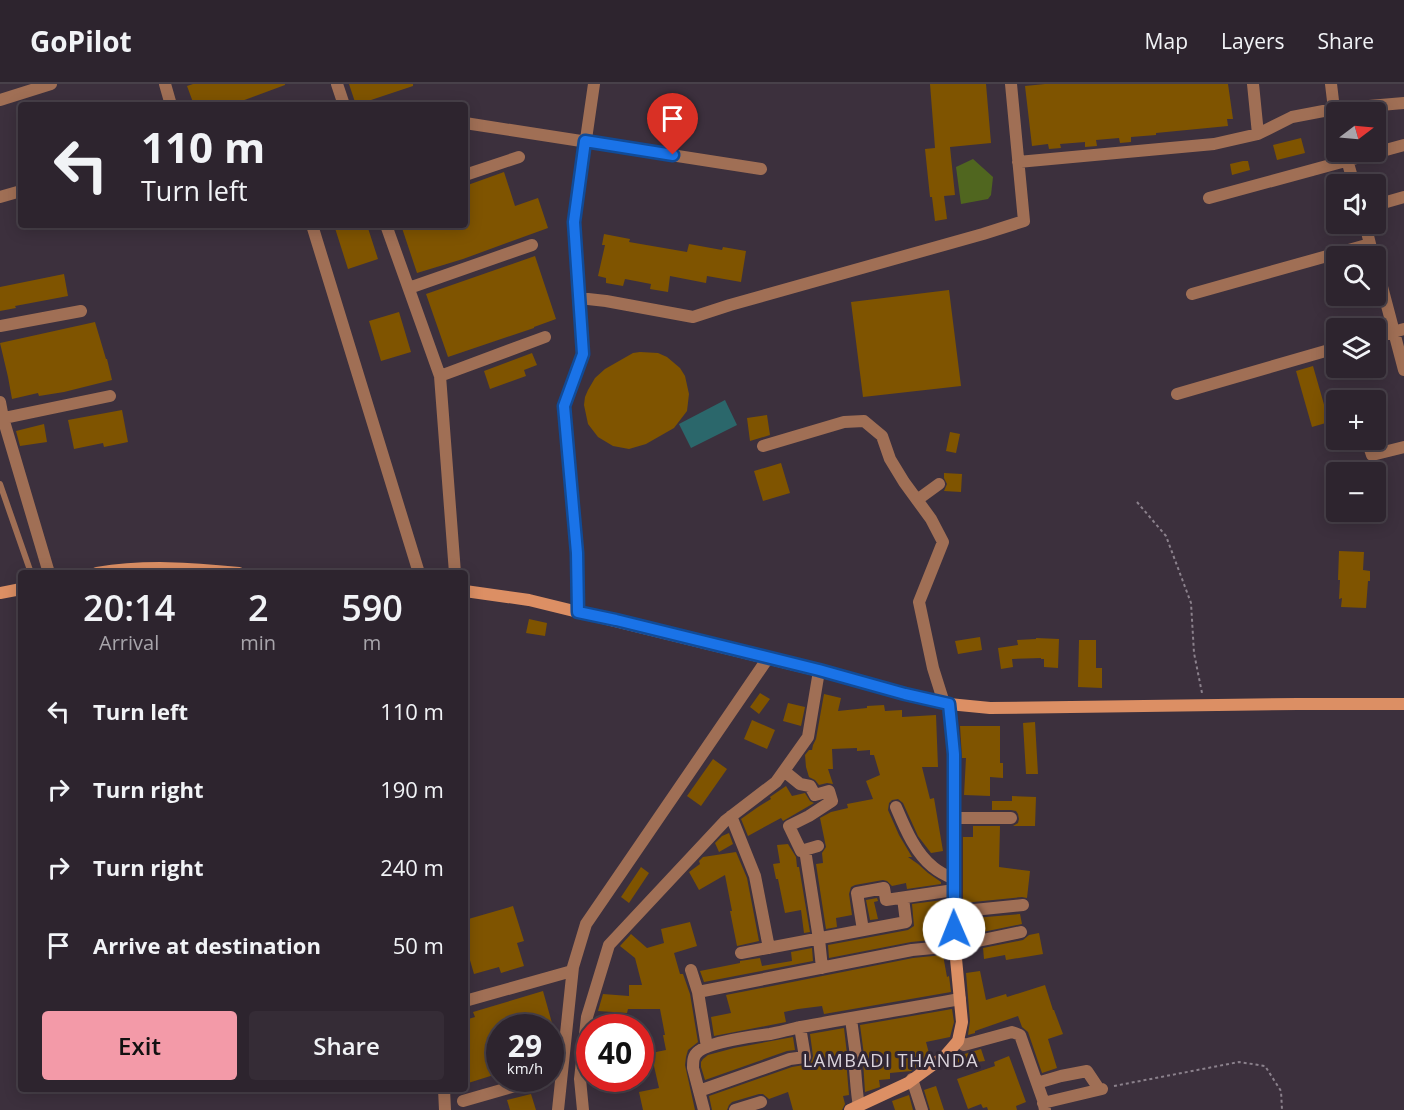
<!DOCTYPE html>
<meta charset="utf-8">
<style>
:root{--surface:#2d242e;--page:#352c36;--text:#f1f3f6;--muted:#a7a4aa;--line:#48414a;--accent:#f39aa8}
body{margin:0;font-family:"Open Sans",sans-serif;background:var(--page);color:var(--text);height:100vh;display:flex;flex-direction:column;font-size:22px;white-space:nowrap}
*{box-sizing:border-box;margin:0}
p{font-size:20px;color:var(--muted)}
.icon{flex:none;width:33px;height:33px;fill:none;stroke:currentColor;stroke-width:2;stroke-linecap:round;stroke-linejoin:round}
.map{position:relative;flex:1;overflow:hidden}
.drawer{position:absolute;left:18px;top:486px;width:450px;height:522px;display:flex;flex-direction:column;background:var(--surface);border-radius:6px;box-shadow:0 3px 15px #0003,0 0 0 2px var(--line)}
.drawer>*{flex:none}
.guide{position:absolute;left:18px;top:18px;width:450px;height:126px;border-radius:6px;box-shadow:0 3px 15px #0003,0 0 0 2px var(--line);background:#2d242e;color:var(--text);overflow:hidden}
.needle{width:39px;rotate:74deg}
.buttons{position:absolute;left:1326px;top:18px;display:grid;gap:12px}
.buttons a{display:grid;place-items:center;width:60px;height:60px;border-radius:6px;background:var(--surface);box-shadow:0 3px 15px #0003,0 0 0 2px var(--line);font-size:30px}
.speed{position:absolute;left:486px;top:930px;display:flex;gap:12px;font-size:30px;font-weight:700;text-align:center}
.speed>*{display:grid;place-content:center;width:78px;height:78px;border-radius:50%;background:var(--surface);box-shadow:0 3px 15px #0003,0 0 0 2px var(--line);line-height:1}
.speed small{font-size:15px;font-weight:400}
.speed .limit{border:9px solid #d22;background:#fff;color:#111}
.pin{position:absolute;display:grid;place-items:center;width:51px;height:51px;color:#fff;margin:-62px -26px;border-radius:50% 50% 50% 0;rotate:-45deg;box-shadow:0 0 6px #0007}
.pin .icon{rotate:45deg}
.me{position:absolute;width:66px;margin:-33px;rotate:359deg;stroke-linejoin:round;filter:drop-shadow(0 0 4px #0008)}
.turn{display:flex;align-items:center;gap:21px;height:126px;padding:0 24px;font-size:27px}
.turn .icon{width:78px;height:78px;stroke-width:2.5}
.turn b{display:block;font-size:42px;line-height:51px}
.eta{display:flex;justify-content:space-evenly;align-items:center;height:102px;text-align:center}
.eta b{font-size:36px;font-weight:600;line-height:42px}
.action{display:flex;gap:12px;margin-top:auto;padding:12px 24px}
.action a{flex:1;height:69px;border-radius:6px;background:var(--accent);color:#111;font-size:24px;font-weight:600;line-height:69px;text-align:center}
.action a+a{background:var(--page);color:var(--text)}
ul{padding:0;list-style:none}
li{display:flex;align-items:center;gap:18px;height:78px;padding:0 24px}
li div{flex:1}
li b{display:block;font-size:22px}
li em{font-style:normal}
header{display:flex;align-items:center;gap:36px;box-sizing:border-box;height:84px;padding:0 30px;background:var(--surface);border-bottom:2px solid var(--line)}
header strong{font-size:28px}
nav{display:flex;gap:33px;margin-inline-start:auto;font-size:21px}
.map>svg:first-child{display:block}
.green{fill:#50661f}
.water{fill:#2b676b}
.building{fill:#7f5400}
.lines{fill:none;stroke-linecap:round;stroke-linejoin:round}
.path{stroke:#8b818c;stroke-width:2;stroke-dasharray:3 3;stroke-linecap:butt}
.lane{stroke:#a06f55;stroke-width:6}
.street{stroke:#a06f55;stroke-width:12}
.secondary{stroke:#dc8f64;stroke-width:12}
.route-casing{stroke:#114b97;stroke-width:15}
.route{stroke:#1a73e8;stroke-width:10}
.labels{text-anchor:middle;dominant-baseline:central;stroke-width:6;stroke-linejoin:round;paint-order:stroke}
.quarter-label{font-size:18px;letter-spacing:1.5px;fill:#dbd4dc;stroke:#312633}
</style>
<header>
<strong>GoPilot</strong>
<nav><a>Map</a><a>Layers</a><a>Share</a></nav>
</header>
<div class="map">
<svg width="1404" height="1026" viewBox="0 0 1404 1026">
<rect width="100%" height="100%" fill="#3c303d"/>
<path class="green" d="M973 75 993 93 991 111 988 115 961 120 956 83Z"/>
<path class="water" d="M725 316 737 341 691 364 679 340Z"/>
<path class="building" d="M193 0H285V1L231 21H194L187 2Z
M349 0H413V2L356 21Z
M930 0H986L991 59 950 63 955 111 944 112 947 135 935 137 932 113H930L925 65 935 64Z
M1045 0H1228L1233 35H1227L1228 42 1156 49V51L1131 53V58L1120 59 1119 54 1096 56 1097 62 1085 63V58L1060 60 1061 64 1049 65 1048 60 1032 62 1025 2Z
M1301 54 1305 69 1277 76 1273 61Z
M1243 77H1248L1250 86 1232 91 1230 80Z
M504 88 515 122 538 114 548 144 463 175 417 189 401 141H465V102Z
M334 141H367L378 175 348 185Z
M604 150 630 155 629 158 687 168 689 160 722 166 723 163 746 167 741 198 707 192 706 199 670 192 668 208 650 205 651 200 625 195 623 202 606 199V194L598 192 605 161H602Z
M535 172 556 235 534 243V244L448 273 426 210Z
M64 190 68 212 15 222 16 224 0 227V203Z
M949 206 961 302 863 313 851 218Z
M399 228 411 268 381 277 369 237Z
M95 238 106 275H107L112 296 64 308 39 312 38 309 12 315 8 293 0 259Z
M640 268 658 269 667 273 680 284 685 292 689 310 687 327 674 344 646 360 629 365 613 362 598 353 588 340 584 321 585 313 588 306 595 294 605 285 633 269Z
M532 269 537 281 524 286 526 292 490 305 484 287Z
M1313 282 1325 324 1336 320V336L1312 343 1296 287Z
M122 326 128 358 104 363 103 359 74 365 68 336Z
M767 331 770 351 750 357 747 334Z
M44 340 47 358 20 362 16 347Z
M950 348 960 350 956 369 946 367Z
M781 379 790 409 763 417 754 387Z
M944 389 962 390 961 408 944 407 947 400 944 394Z
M1339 467 1364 468 1363 486 1370 487V497H1368L1366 524 1341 523 1342 514 1339 515 1340 496H1338Z
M529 535 547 539 545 552 526 549Z
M980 553 982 566 958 570 955 557Z
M1036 554 1059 555 1058 584 1044 583V575H1041V574L1012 575 1013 583 1001 585 998 564 1018 561 1017 556 1036 555Z
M1079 556H1096V584H1102V604L1078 603Z
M760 609 770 615 759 630 750 623Z
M824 610 841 614 838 627 867 624V622L884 621 885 627 902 626V633L936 631 938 683H922L930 715 934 714 943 767 931 769 918 752 903 719 898 715 892 716 889 719 888 726 899 751 912 773H908L918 780 928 789 941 798V800L907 805 906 799 892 802 887 797 883 796 855 801 851 803 849 810 852 831 836 834 837 843 826 845 816 780 823 779 822 769 826 763 820 734 831 728 848 724 847 720 873 715 866 697 880 691 874 671H870V666L857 667V664L832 665 833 685H828L833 700 827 699 819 701 815 696 809 693 806 683 805 671 809 666H812L813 661 816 655Z
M788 619 805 623 801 642 783 637Z
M752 636 775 646 767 665 744 655Z
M1035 638 1038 690H1026L1023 639Z
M960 642H1000V679H1003V694L990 693V712L964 711 966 674H962Z
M713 675 727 685 701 722 687 712Z
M786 702 792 712 805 709 810 717 814 719 783 737 781 734 748 752 741 735 758 723 771 715 770 713Z
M1012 712 1036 713 1035 742H1013L1018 739 1019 735 1018 730 1016 727 1011 726H992V717H1012Z
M973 742H1000L999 783 1030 787 1027 814 1022 813 963 819V753H973Z
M729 749 733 760 719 768 715 759 722 752Z
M788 760 796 773 797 783H799L810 848 804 849 801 826 785 829 778 795H776L773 780 780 779 777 761Z
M736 768 747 794 759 857 737 862 730 827H732L725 791 699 806 689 788 700 780 699 777 703 773Z
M641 783 649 789 629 819 621 813Z
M877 814 878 817 874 818 878 835 870 836 866 816Z
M943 816 946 835 936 836 940 855 911 858 829 874 828 861 908 846 914 842 912 820Z
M513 822 524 857 517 859 524 882 501 889 499 883 474 890 465 859V836Z
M1020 830 1022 840 963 852V835Z
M690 838 697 862 674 869 680 890H683L690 910 698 958 688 966 686 973 685 981 695 1026H643L639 1008 659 1004 651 969 666 966 663 951H665L660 925H628L627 929 598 927 603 910 629 912V901H642L635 874 620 862 631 850 647 864 664 859 661 845Z
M1039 849 1043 870 1006 876 1005 871 984 875 983 864 1023 856 1029 851Z
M812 864 813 877 704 898 700 887 740 879V877L760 874 762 882 792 877 791 868Z
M943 871 947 893 949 892 951 908 824 930 822 922 798 925 784 928 786 938 714 952 711 933 731 929 726 911 913 874Z
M980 887 986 916 1006 910 1007 913 1045 901 1053 926H1054L1063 950 1048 955 1057 984 1042 989 1028 948 1022 943 1018 932 975 947V949L968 951 970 937 966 889Z
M543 907 552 939 537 944H500V989L465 1000V936L475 933 473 928Z
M952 925 954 938 950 953 926 958 930 973 911 987 890 989V995L879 996 880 1003 865 1008 863 977 864 971 860 941Z
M844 944 847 970 846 976 849 1011 843 1012 845 1020 842 1026H793L788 1008 769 1015 763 1010H759L732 1018 729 1021 727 1026H712L709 1012 792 983 810 980 812 976 813 972 810 950Z
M793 953 795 966 787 967 705 996 701 983V978L703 975 708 971 734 964Z
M981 965 985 977 945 982 955 973Z
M1009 972 1026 1018 1016 1022 1017 1026H988L987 1023 983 1024 981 1020 968 1025 957 995 995 982 994 978Z
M936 1002 944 1026H930L924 1006Z
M531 1010 536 1026H510L507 1016Z
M909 1011 913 1026H895L892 1017Z"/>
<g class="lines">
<path class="path" d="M1137 418 1166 452 1191 519 1194 569 1202 609
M1114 1002 1239 978 1265 982 1281 1007 1282 1026"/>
<path class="lane" d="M0 400 31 489"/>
<path class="street" d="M165 0 171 21
M337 0 344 21
M1253 0 1258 50
M1331 0 1334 25
M0 16 51 0
M465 39 761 85
M1347 76 1354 100
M1018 78 1214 60 1258 50 1292 33 1334 25 1404 19
M465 91 519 73
M0 113 21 107
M1209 114 1404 61
M1376 121 1404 113
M1365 140 1373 172
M312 141 419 489
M386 141 440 292 455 489
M1376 180 1404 286
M409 204 532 161
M1192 210 1370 160
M579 214 606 217 693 233 730 221 983 150 1024 137 1011 0
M0 242 81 227
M1376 253 1404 245
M440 292 545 253
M1177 310 1336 264
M0 318 3 334 49 489
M0 335 110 312
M1368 359 1372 371 1404 363
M763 362 844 338 864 337 882 352 890 375 904 398 931 435 943 458 919 518 933 584 944 619
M917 416 939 400
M578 528 577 469 564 322 583 270 574 138 594 0
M784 687 800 700 810 702 815 711 829 707 832 717 809 732 789 742 801 767 818 762
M896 723C905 744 915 769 933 783 939 788 947 792 954 795
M731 732 755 792 769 864
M954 734H1011
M805 766 819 855 822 884
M954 828 1023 821
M863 846 857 809 884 804 886 816 954 806
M741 869 906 838 903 814
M691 886 698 908 707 963
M698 908 912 866 954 862 1021 848
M465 917 572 887
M851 935 856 972 854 975C856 991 856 1006 859 1022
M958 957 964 961 1012 948 1020 951 1043 1016 1045 1026
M912 995 922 1026
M1037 999 1061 992 1087 987 1099 1005
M444 1005 445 1026
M699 1007 790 975 805 973 800 943
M463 1017 543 994
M1043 1019 1102 1005
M558 1026 573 883 586 840 768 574
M583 1026 580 995 587 933 609 861 725 737 776 698 808 653 819 587
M704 1026 693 984C693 977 693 971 699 967 711 958 753 952 770 950 780 948 791 945 801 943 854 933 907 925 960 915
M735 1026 761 1018"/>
<path class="secondary" d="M97 489C144 481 191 484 239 489
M465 507 529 516 819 587 905 610 949 620 990 624 1298 620H1404
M0 509 21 505
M850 1026 908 999 945 972 958 957 962 938 955 864 954 670 949 620"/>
</g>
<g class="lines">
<defs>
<path id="route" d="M673 71 585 57 574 138 583 270 564 322 577 469 578 528 616 536 819 586 905 610 949 620 954 670V845"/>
</defs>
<use href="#route" class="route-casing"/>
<use href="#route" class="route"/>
</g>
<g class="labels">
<g class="quarter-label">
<text x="891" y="976">LAMBADI THANDA</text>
</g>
</g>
</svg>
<div class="buttons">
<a><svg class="needle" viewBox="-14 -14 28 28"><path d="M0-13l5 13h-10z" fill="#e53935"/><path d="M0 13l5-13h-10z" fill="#a7a4aa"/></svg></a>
<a><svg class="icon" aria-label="sound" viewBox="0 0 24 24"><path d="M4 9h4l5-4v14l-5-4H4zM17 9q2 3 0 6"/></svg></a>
<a><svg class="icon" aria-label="search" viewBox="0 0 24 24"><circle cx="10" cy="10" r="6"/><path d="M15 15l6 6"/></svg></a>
<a><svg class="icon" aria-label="layers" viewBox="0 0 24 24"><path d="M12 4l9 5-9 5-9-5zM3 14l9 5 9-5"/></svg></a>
<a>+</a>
<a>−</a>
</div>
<div class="speed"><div>29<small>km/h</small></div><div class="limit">40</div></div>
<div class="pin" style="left:673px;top:71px;background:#d93025"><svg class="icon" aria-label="arrive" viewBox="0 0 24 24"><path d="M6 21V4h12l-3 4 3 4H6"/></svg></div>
<svg class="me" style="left:954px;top:845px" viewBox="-20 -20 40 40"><circle r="19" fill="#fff"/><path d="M0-13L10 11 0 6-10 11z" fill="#1a73e8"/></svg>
<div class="guide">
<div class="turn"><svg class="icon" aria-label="left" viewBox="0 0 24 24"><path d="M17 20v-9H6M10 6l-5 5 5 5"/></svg><div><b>110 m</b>Turn left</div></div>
</div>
<section class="drawer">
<div class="eta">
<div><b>20:14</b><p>Arrival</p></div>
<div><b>2</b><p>min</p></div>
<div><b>590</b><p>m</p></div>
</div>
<ul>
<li><svg class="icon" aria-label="left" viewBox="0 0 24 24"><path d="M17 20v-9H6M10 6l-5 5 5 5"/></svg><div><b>Turn left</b></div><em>110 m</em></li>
<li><svg class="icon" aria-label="right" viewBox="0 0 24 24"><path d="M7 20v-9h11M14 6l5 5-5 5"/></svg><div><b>Turn right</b></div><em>190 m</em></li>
<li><svg class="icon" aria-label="right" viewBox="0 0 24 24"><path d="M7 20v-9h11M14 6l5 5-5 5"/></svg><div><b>Turn right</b></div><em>240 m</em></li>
<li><svg class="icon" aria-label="arrive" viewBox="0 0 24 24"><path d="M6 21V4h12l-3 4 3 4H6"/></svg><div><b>Arrive at destination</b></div><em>50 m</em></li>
</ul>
<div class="action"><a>Exit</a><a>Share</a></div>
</section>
</div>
